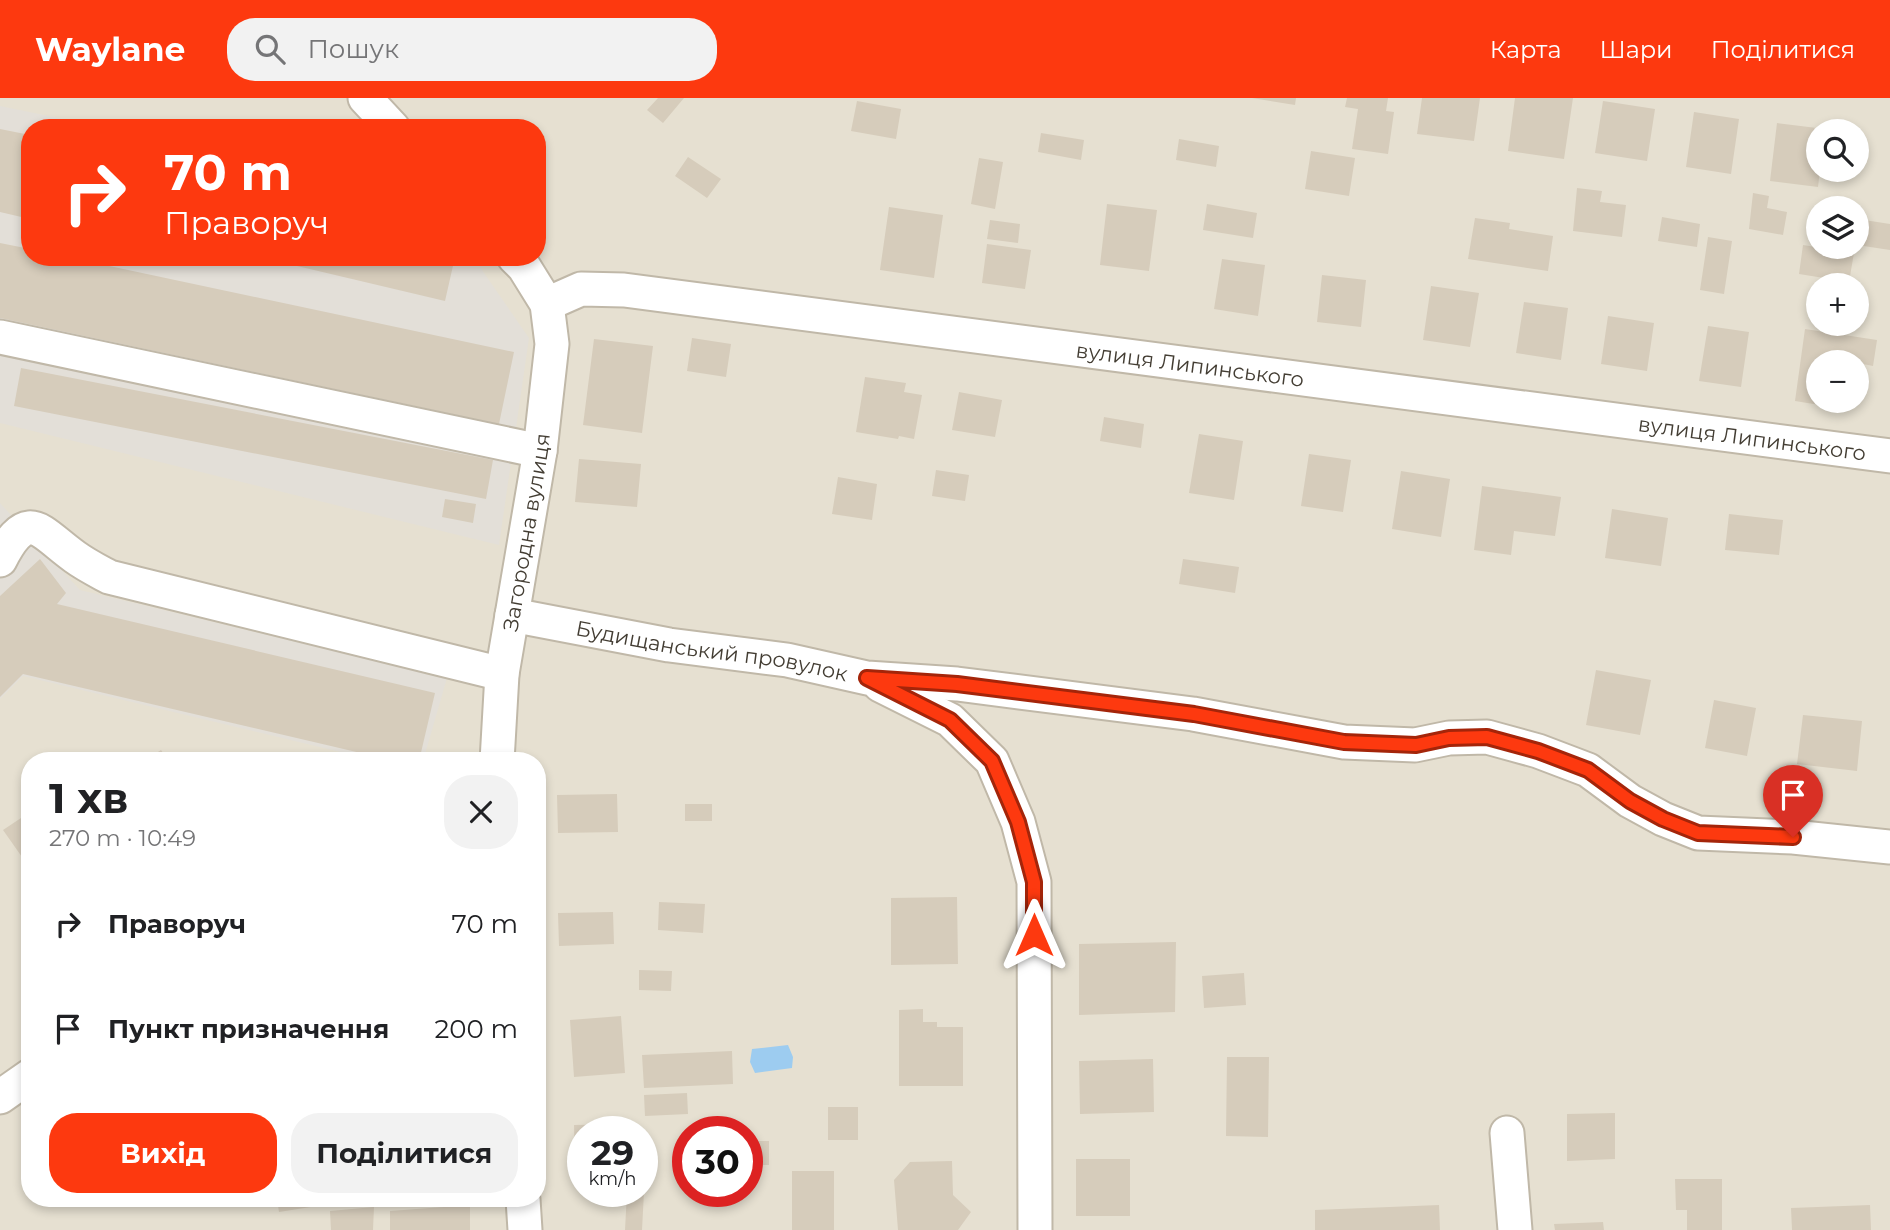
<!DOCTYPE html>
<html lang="uk">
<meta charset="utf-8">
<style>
:root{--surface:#fff;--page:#f2f2f2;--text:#202124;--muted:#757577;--accent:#fd390f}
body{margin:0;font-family:Montserrat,sans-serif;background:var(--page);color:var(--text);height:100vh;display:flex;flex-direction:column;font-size:26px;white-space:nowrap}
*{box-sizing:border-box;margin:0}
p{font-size:23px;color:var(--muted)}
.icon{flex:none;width:38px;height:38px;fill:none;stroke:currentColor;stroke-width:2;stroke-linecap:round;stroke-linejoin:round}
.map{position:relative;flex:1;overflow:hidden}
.panel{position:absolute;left:21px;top:654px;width:525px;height:455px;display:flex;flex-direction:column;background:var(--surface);border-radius:28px;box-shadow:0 4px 10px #0003}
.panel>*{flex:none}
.banner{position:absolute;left:21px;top:21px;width:525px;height:147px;border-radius:28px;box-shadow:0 4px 10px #0003;background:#fd390f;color:#fff;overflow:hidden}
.buttons{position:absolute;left:1806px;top:21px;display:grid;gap:14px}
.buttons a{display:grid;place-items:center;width:63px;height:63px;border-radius:50%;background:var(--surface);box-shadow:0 4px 10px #0003;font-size:35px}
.speed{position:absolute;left:567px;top:1018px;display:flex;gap:14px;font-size:35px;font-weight:700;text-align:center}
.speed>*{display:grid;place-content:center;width:91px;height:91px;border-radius:50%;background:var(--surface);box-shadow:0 4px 10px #0003;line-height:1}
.speed small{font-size:18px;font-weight:400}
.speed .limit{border:10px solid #d22;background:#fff;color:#111}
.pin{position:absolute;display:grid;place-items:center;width:60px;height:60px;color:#fff;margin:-72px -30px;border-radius:50% 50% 50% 0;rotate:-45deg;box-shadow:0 0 7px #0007}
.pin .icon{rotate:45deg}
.me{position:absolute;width:77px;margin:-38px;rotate:0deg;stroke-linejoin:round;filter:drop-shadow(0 0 5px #0008)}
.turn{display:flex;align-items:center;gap:24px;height:147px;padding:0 28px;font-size:32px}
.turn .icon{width:91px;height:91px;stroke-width:2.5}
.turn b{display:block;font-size:49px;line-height:60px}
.round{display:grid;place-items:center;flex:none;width:74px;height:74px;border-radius:28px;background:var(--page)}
.headline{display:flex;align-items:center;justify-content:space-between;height:119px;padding:0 28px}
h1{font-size:42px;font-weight:700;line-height:52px}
.button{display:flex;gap:14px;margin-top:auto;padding:14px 28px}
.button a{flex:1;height:80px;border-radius:28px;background:var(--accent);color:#fff;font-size:28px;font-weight:700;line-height:80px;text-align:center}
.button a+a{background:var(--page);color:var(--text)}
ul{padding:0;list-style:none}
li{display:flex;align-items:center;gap:21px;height:105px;padding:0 28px}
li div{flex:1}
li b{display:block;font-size:26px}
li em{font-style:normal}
header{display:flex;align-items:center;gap:42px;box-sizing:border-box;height:98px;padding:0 35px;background:var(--accent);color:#fff}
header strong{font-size:33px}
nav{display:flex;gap:38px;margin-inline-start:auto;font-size:24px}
.search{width:490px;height:63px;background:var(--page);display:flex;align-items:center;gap:18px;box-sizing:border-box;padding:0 24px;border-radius:28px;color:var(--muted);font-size:26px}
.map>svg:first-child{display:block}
.residential{fill:#e6e0d1;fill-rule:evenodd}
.industrial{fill:#e3dfd8}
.water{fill:#9dccf0}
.building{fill:#d6ccbb}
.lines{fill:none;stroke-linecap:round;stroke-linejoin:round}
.minor-casing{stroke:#c0b8a8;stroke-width:37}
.minor{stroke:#fff;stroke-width:33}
.route-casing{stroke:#a4250a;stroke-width:18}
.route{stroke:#fd390f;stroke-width:12}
.labels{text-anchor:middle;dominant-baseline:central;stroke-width:7;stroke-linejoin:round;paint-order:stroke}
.street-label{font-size:21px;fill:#433d33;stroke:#fff}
</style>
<header>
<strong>Waylane</strong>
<div class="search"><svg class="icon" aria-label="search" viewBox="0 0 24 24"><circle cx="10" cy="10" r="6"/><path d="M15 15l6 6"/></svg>Пошук</div>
<nav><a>Карта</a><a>Шари</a><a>Поділитися</a></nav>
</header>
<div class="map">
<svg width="1890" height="1132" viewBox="0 0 1890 1132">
<rect width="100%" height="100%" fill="#f2eee3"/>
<path class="residential" d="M0 0H1890V1132H0ZM30 30H537V159H30ZM1818 33H1857V72H1818ZM1818 110H1857V149H1818ZM1818 187H1857V226H1818ZM1818 264H1857V303H1818ZM30 663H537V1101H30ZM583 1034H642V1094H583ZM688 1034H747V1094H688Z"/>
<path class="industrial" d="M0 8 108 30H30V159H473L529 240 499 447 0 325Z
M0 405 80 492 447 580 423 663H378L23 578 0 601Z"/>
<path class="water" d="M788 947 793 959 792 970 755 975 750 964 752 951Z"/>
<path class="building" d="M658 0H684L663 25 647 12Z
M1252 0H1296L1295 7Z
M1347 0H1388L1386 13 1394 14 1388 56 1352 51 1358 11 1345 9Z
M1422 0H1480L1474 43 1417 36Z
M1515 0H1573L1564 61 1508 53Z
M857 3 901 11 896 41 851 33Z
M1603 3 1655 11 1647 63 1595 55Z
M1694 14 1739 21 1731 76 1686 69Z
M1777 25 1825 31V33H1818V72H1820L1818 89 1770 83Z
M0 31 30 37V121L0 114Z
M1041 35 1084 42 1081 62 1038 54Z
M1179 41 1219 48 1216 69 1176 62Z
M1311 53 1355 60 1349 98 1305 91Z
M688 59 721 81 707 100 675 78Z
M979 60 1003 64 995 111 971 106Z
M1577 90 1602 93 1600 104 1626 107 1622 139 1573 133Z
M1753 95 1769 98 1767 110 1787 114 1783 137 1749 131Z
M1107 106 1157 112 1149 173 1100 167Z
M1207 106 1257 115 1253 140 1203 132Z
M889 109 943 117 934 180 880 172Z
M1662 119 1700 126 1697 149 1658 143Z
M1475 120 1510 125 1509 131 1553 138 1548 173 1468 161Z
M1858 121 1890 126V152L1857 147Z
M990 122 1020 126 1018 145 987 141Z
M1708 139 1732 143 1724 196 1700 192Z
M0 145 30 151V159H67L514 254 499 326 0 220Z
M987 146 1031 152 1025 191 982 185Z
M1803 147 1854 155 1849 184 1799 176Z
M259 159H455L445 203Z
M1222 161 1265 167 1258 218 1214 211Z
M1322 177 1366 182 1361 229 1317 224Z
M1431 188 1479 195 1470 249 1423 242Z
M1524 204 1568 210 1561 262 1516 255Z
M1608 218 1654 225 1647 273 1601 266Z
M1708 228 1749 234 1741 289 1699 283Z
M1805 231 1877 242 1873 268 1863 266 1858 296 1857 264H1818L1820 307 1795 303Z
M692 240 731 246 726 279 687 273Z
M594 241 653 248 642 335 583 327Z
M21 270 493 362 486 401 14 308Z
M865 279 906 285 904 294 922 297 914 341 899 338 898 341 856 334Z
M959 294 1002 302 995 339 952 332Z
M1104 319 1144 326 1141 350 1100 343Z
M1199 336 1243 343 1234 402 1189 395Z
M1309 356 1351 362 1343 414 1301 408Z
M579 361 641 366 637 409 575 404Z
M936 372 969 377 965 403 932 398Z
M1401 373 1450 381 1441 439 1392 431Z
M838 379 877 386 872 422 832 416Z
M1482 388 1561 399 1555 438 1514 433 1511 457 1474 452Z
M445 401 476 406 473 425 442 419Z
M1612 411 1668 420 1661 468 1605 460Z
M1729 416 1783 422 1779 457 1725 452Z
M40 461 66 495 57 506 435 595 419 663H395L23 576 0 599V498Z
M1183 461 1239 469 1235 495 1179 486Z
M1596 572 1651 582 1640 637 1586 627Z
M1714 602 1756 610 1747 658 1705 650Z
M1803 617 1862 623 1857 673 1797 666Z
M161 652 169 663H144Z
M617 696 618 734 558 735 557 697Z
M685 706H712V723H685Z
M24 718 30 727V754L22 759 3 732Z
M957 799 958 866 891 867V800Z
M659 804 705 806 703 835 658 832Z
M613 814 614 846 559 848 558 815Z
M1176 844 1175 914 1079 917V846Z
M639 872 672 873 671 893 639 892Z
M1244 875 1246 907 1204 910 1202 878Z
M923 911V924H937V929H963V988H899V912Z
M621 918 625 975 574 979 570 922Z
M732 953 733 986 644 990 642 957Z
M1227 959H1269L1268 1039 1226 1038Z
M1153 961 1154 1014 1080 1016 1079 963Z
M687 995 688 1016 645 1018 644 997Z
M828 1009H858V1042H828Z
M1615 1015V1061L1567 1063V1016Z
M633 1026 634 1034H583V1071H575L574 1027Z
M747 1043H769V1067H747Z
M1076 1061H1130V1118H1076Z
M952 1063 953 1097 971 1114 958 1132H898L894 1082 910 1064Z
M792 1073H834V1132H792Z
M1675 1081H1722V1132H1687V1112H1676Z
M627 1094H644L642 1132H625Z
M277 1101H329L330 1106 279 1114Z
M470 1107V1132H390V1113Z
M1439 1107 1440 1132H1315V1112Z
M1870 1107 1871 1132H1792L1791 1110Z
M374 1109 373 1132H331L330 1113Z
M1603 1124 1604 1132H1555L1554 1126Z"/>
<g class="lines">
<defs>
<g id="minor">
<path d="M365 0 393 30"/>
<path id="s1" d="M547 206 581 191 624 192 1890 358"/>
<path d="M0 239 540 353"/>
<path d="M0 462C28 407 40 434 75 459 86 467 98 473 109 479L502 576"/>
<path id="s2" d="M512 517 669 547 787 562 867 580 957 586 1193 616 1344 644 1415 647 1449 640 1487 639 1538 653 1588 672 1630 703 1663 721 1698 735 1793 739 1890 749"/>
<path d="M880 587 950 622 992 663 1018 724 1034 784 1035 1132"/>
<path id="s3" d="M497 663 502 576 540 353 552 246 547 206 524 169 514 159"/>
<path d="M0 999 30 978"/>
<path d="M1507 1035 1515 1132"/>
<path d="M523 1101 525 1132"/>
</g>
</defs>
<use href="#minor" class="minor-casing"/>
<use href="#minor" class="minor"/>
</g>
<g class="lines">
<defs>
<path id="route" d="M1034 837V784L1018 724 992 663 950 622 867 580 957 586 1194 616 1344 644 1416 647 1449 640 1487 639 1538 653 1588 672 1630 703 1663 721 1698 735 1793 739"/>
</defs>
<use href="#route" class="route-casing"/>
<use href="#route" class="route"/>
</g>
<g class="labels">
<g class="street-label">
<text stroke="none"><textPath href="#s1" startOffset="651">вулиця Липинського</textPath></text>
<text stroke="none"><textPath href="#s1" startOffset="1218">вулиця Липинського</textPath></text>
<text stroke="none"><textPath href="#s3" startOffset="231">Загородна вулиця</textPath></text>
<text stroke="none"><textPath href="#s2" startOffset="203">Будищанський провулок</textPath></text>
</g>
</g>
</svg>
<div class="buttons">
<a><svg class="icon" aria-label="search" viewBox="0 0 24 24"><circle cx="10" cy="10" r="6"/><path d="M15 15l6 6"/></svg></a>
<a><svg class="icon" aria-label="layers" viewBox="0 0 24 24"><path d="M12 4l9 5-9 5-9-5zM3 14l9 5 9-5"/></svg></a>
<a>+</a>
<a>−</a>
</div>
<div class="speed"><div>29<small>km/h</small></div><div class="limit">30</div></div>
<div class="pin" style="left:1793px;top:739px;background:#d93025"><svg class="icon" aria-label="arrive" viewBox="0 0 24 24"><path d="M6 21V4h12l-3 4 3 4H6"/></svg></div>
<svg class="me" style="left:1034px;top:837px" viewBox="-20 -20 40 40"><path d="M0-17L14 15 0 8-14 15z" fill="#fd390f" stroke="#fff" stroke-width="4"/></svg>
<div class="banner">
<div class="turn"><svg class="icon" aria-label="right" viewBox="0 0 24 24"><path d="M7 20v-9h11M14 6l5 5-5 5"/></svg><div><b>70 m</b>Праворуч</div></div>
</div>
<section class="panel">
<div class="headline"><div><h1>1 хв</h1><p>270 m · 10:49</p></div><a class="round"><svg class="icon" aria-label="close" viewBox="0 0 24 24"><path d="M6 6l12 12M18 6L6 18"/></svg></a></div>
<ul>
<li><svg class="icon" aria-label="right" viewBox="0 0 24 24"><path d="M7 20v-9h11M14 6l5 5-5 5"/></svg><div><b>Праворуч</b></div><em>70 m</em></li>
<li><svg class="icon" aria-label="arrive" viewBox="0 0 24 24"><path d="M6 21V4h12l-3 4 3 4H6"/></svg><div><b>Пункт призначення</b></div><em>200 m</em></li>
</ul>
<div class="button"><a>Вихід</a><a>Поділитися</a></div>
</section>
</div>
